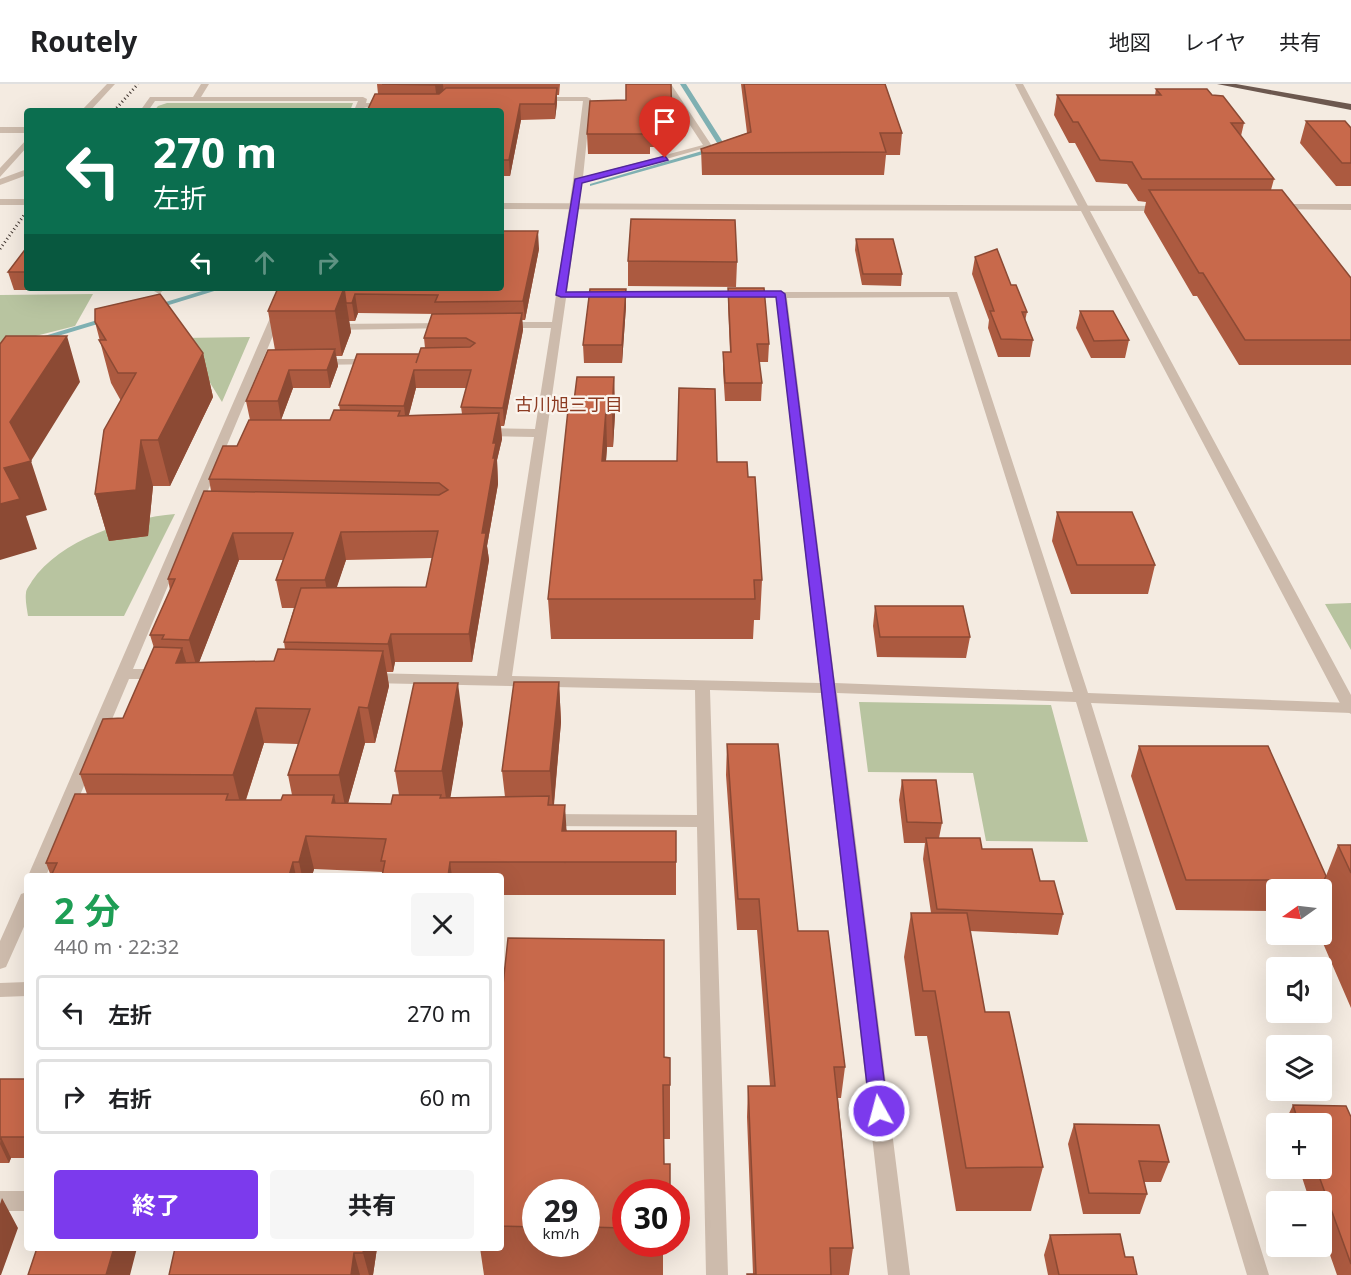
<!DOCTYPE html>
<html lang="ja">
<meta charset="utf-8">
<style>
:root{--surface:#fff;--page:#f6f6f6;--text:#202124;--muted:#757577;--line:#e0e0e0;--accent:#7c3aed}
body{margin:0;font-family:"Noto Sans","Noto Sans JP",sans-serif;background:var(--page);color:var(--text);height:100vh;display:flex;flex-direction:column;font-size:22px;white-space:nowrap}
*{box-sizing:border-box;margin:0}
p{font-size:20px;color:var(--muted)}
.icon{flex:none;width:33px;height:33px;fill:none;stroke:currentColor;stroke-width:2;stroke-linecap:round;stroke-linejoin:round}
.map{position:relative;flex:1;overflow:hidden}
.details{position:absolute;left:24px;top:789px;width:480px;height:378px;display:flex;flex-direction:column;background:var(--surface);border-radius:6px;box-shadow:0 6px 24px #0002}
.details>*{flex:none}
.guide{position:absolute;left:24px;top:24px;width:480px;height:183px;border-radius:6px;box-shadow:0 6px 24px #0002;background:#0b6e4f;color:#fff;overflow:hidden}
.needle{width:39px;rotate:256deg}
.tools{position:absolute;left:1266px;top:795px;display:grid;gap:12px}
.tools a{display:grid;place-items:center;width:66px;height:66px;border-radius:6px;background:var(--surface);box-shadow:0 6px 24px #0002;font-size:30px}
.speed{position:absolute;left:522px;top:1095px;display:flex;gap:12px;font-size:30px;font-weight:700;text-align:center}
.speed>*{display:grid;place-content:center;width:78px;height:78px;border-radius:50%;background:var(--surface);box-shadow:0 6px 24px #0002;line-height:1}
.speed small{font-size:15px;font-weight:400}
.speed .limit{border:9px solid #d22;background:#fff;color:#111}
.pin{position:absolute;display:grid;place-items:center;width:51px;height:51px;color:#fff;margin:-62px -26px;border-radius:50% 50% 50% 0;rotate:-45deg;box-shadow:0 0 6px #0007}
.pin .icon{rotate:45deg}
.me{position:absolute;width:66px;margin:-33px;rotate:353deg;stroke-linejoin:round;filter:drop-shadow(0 0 4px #0008)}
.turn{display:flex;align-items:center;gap:21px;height:126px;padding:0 30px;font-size:27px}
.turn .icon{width:78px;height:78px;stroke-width:2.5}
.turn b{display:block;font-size:42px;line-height:51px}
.lanes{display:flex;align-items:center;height:57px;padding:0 30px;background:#0003;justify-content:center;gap:30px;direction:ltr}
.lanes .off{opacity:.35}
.round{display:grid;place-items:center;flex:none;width:63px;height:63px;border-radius:6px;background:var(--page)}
.headline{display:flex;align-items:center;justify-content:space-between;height:102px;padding:0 30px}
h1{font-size:36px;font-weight:700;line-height:45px;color:#1e9e55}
.button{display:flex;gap:12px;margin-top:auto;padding:12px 30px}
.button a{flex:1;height:69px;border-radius:6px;background:var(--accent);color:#fff;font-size:24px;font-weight:700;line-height:69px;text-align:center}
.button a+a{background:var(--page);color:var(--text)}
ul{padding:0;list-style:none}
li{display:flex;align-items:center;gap:18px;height:75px;margin:0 12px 9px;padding:0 18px;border:3px solid var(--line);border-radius:6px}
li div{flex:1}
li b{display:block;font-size:22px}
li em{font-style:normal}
header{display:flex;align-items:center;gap:36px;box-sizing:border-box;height:84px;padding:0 30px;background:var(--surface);border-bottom:2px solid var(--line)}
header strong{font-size:28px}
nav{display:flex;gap:33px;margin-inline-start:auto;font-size:21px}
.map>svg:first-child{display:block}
.green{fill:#b8c4a0}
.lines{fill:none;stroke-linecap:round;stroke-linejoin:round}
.stream{fill:#7fb0b2;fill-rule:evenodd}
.service{fill:#cdbbac;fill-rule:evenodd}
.minor{fill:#cdbbac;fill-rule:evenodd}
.tertiary{fill:#cdbbac;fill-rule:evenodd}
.trunk{fill:#6c584f;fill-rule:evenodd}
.rail{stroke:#3b302b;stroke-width:3;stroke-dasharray:1 3;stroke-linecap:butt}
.wall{fill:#ac5a40;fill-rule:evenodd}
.shaded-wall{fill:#8c4a34}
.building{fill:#c8694b;stroke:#8c4a34;stroke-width:1.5}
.route{fill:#7c3aed;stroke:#51269a;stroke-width:1.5}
.labels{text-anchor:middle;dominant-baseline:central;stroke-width:4.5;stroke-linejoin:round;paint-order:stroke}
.far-neighbourhood-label{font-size:18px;fill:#8c3b22;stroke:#fbf5ee}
</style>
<header>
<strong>Routely</strong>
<nav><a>地図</a><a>レイヤ</a><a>共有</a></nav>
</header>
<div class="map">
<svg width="1351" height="1191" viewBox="0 0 1351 1191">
<rect width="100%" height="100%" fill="#f4ebe1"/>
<path class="green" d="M167 19H353L350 27H154L158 22Z
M93 210 75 242 0 261V211Z
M250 253 222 318 182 254Z
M175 430 124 532H28C27 525 25 516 26 509 26 505 30 501 32 497 60 456 127 434 175 430Z
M1351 519V566L1325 520Z
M859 618 1051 621 1088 758 986 757 973 689 868 688Z"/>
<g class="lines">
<path class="stream" d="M680 0H686L726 63 725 64 590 102V100L719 62Z
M212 204H224L156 225 149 223Z
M104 234 111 236 38 258 31 256Z"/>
<path class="service" d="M374 275 378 276V280L317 281 311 278 317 275Z"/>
<path class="minor" d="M107 0H115L90 27H81Z
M201 0H209L201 13H363L367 15 366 19H390L394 21C384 27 369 20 359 26L355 24 358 17H155L148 27H140L150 13H193Z
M663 0H671L712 62 582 99 567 208H957L1088 609 1351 619V629L1091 619 1269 1191H1247L1076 618 837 609 910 1191H888L821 609 710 606 728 1191H706L697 743 548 742 542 740 540 736 542 732 548 730 697 731 695 606 369 599 362 594 369 589 497 592 534 353 481 352 475 348 481 344 535 345 551 244H502L497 241 502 238H552L573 97 583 17H538L534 15 538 13H587L591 15 583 93 703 61ZM949 213 1073 608 835 599 787 214ZM566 214H776L820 599 512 592Z
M1015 0H1023L1089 124 1087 126 1079 124Z
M0 43H27V49H0Z
M27 55V63L0 93V84Z
M27 85V91L0 101V95Z
M156 204H166L159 210 154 207Z
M283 204H293L133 585H162L169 590 162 595H129L46 792H28Z
M448 239 453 242 452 244 332 246 327 243 332 240Z
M27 808V836L6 883 0 885V857L21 810Z
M27 898V912L0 913V899Z
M0 1107H27V1127H0Z"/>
<path class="tertiary" d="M0 115H27V121H0Z
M501 119 1167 122V126L1164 127H1090L1351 611V630L1343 625 1081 127 501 125Z
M1275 120H1351V126L1272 125V121Z"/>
<path class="trunk" d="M1217 0H1236L1351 20V26Z"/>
<path class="rail" d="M114 27 138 0
M0 165 27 127"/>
</g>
<path class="wall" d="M377 0H560L559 11H557V19L555 35 521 36 510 92H501V27L378 10Z
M741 0H885L902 49 900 71H886L884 91H702L701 65 747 49Z
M1156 5 1212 11 1244 39 1241 52 1274 95 1271 106 1351 194V281H1239L1197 212H1193L1144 128 1146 118 1138 117 1127 100 1096 98 1075 59H1069L1054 31 1057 11H1155Z
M590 17 672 44V63H650V70H588L587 50Z
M1306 37 1351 44V102H1336L1300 59Z
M856 155 902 190 901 202 862 201 855 166Z
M27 163V204H137V206H14L8 188Z
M539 165 525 236H522L523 246 504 342H501L502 355 497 376 498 400 487 462 489 476 472 578H395L393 588H387L389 602 375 659H365L348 719 391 720 399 711 395 687 463 639 450 713H505L502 687 559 598 561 638 554 721 567 747H676V811H501V792H382L383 788 314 785 312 792H51L46 779 87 710 80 690 123 634 154 564 150 551 170 506 168 495 211 407 209 395 237 362 330 336 340 326 339 321 419 270 425 264 424 254 437 230 358 229 355 237H349L351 248 342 272H336L338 282 330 304H293L281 336H250L246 317 275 266 268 227 278 204H501ZM416 304H466L461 323 462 330 409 331ZM432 474 426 503 336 504 346 476ZM239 476H283L276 496 282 524H294L284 558 285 565 274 577 199 578ZM264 659 298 660 288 691 292 711 281 716H246Z
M975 173 1011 201 1027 228 1025 237 1033 256 1030 273H998L988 244 989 236 972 190Z
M628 177 737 178 736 203 628 202Z
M728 204 769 260 768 278H759L762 299 761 317H725L723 286V268H730L728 221Z
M626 205V222L622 279H584L583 261Z
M1080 227 1129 256 1125 274H1091L1076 244Z
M95 238 203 269 213 313 170 402H153L148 452 109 457 95 410 121 317 111 299Z
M614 293 615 330 613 363H607L606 377 717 378 748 393 762 496 760 536H754L753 555H551L548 515Z
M1057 428 1155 481 1148 510H1071L1052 457Z
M875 522 970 553 966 574 877 573 873 542Z
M727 660 798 847 845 983 841 1014H838L853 1164 849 1191H747L753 1190 747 1033 748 1002H770L757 846H737L726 691Z
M1139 662 1326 792 1338 761H1351V924L1319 850H1322V806H1276V827L1176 826 1131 692Z
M902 696 942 739 939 754 982 765 1040 797 1063 830 1058 851 970 847 985 928 1043 1083 1031 1127H956L927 952H915L904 873 911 829H931L923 775 925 759H904L899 716Z
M501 920 665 973 670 974V1055H664V1080L626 1108V1160H670V1164H663V1191H484L480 1164H501ZM536 1108H586V1160H536Z
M0 995H27V1074H11L9 1079H0Z
M1293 1021 1351 1033V1191H1337L1322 1148V1118H1310L1299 1084H1322V1040H1284Z
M1074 1040 1169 1078 1161 1098H1144L1147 1110 1140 1130H1083L1068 1060Z
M1050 1151 1125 1173 1137 1191H1048L1044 1171Z
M377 1164 373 1191H169Z"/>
<path class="shaded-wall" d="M436 0H443L444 11 437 17 435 1Z
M557 4V19L555 35V20Z
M520 20 521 36 510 92 509 76Z
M538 147 539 165 525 236 523 217Z
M344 204 351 248 342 272 335 227Z
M626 205V222L622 279V261Z
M355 210 358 229 355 237 352 219Z
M522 229 523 246 504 342 503 324Z
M67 252 80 298 31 377 47 426 26 432 37 465 0 476V420L10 338Z
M335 265 338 282 330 304 327 286Z
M203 269 213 313 170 402 158 356Z
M289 286 293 304 281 336 278 317Z
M414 286 416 304 406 341 404 322Z
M614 293 615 330 613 363 612 326Z
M606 326 607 363 603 415 602 377Z
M499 329 502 355 497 376 498 400 487 462 489 476 472 578 469 550 482 449 493 359Z
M141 356 153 402 148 452 109 457 95 410Z
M341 448 346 476 330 524 325 496Z
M233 449 239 476 197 584 189 556Z
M391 550 395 578 393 588 388 560Z
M182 564 192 598 176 579Z
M383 567 389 602 375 659 368 624Z
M559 598 561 638 553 728 550 687Z
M458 599 463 639 448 728 442 687Z
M359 623 365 659 346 727 339 691Z
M256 624 264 659 242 727 233 691Z
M334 711 341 744 332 719Z
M565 721 567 754 565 780 562 747Z
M306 752 314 785 312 792H302L299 778Z
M293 778 296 792H289Z
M450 778 452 792H448Z
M1 1053 11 1074 9 1079 0 1060Z
M2 1114 18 1144 1 1191H0V1120Z
M114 1164H137L130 1191H106Z
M364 1164H377L373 1191H369L363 1169Z
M354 1169 360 1191H351Z"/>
<path class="building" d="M382 0H436L435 1Z
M626 0H671L672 44H650V50H587L590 17 626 16Z
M744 0H885L902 49H880L886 68 702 69 701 65 751 48Z
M446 4H557L555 20H520L509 76H501V27H367L375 10H439Z
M1156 5H1207L1212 11 1223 12 1244 39H1231L1274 95H1142L1132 78 1100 76 1078 38H1073L1057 11H1161Z
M1306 37H1345L1351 44V79H1342Z
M1149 106H1282L1351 194V256H1245L1203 189H1199Z
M631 135 735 136 737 178 628 177Z
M501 147H538L523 217 435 218 438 211 355 210 352 219H346L344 204H501Z
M856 155H893L902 190H863Z
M27 163V188H8Z
M997 165 1011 201H1016L1027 228H1022L1033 256 1001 255 990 227H994L975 173Z
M278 204H344L335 227H268Z
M728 204H764L769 260H757L762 299H725L723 268H731Z
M590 205H626L622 261H583Z
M160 210 203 269 158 356H141L136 406 95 410 104 346 136 289H118L99 256H106L95 238V225Z
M1080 227H1113L1129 256 1094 257Z
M522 229 503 324 461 323 471 286H414L404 322 339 321 357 270H419L416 279 421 264 470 263 475 259 466 254H424L432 230Z
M6 252H67L10 338 31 377 4 384 20 415 0 420V260Z
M335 265 327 286H289L278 317H246L268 266Z
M577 293H614L612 326H606L602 377H677L679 304 715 305 717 378H747L748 393H755L762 496H754L755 515H548L568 326 573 325Z
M334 326 400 327 398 332 499 329 493 359H496L493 374H495L482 449H486L469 550H391L388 560 284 558 301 504 426 503 438 447 341 448 325 496H276L293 449H233L189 556 162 555 164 551H150L175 495H168L204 407 439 411 448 406 439 399 209 395 223 362H237L249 336H330Z
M1057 428H1132L1155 481H1077Z
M875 522H963L970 553H880Z
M154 563 182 564 176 579 274 577 278 565 383 567 368 624 359 623 339 691H288L310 625 256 624 233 691 80 690 103 635 123 634Z
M514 598H559L550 687H502Z
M414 599H458L442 687H395Z
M727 660H778L798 847H828L845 983H834L853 1164H830L831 1191H747V1190H756L748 1002H775L759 815H738Z
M1139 662H1268L1326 792 1324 796H1186Z
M902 696H936L942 739 907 738Z
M75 710H228L226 716H281L283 711H334L332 719 391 720 393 711H441L440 714 549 712 548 721H565L562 747H676V778H450L448 792H382L385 777H381L386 755 306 752 299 778H293L289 792H51L57 779H46Z
M926 754H980L982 765H1032L1040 797H1054L1063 830 937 825Z
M1338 761H1351V789Z
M911 829H967L985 928H1009L1043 1083 966 1084 935 907H923Z
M508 854 664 856V973L670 974V1001H663L664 1080H670V1108H626V1144L586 1143V1108H536V1143L501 1142V920Z
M0 995H27V1053H1L0 1056Z
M1293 1021 1346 1022 1351 1033V1180L1316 1084H1322V1040H1299Z
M1074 1040 1159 1041 1169 1078 1139 1077 1147 1110 1089 1109Z
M1120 1150 1125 1173H1133L1137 1191H1059L1050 1151Z
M37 1164H114L106 1191H28Z
M175 1164H364L363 1169H354L351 1191H169Z"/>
<path class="route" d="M665 72 668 76 582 99 566 208 781 207 785 210 888 1027 885 1032 879 1034 872 1032 870 1027 776 213H561L556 211 575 95Z"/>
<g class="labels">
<g class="far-neighbourhood-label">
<text x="569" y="320">古川旭三丁目</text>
</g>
</g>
</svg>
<div class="tools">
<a><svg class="needle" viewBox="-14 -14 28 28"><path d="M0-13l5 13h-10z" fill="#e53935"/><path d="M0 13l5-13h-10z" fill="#757577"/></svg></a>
<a><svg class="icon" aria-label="sound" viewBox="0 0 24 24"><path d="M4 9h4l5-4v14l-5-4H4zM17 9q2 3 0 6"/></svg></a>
<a><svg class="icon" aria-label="layers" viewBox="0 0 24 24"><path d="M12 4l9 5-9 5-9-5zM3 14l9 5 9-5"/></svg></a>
<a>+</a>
<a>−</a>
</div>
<div class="speed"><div>29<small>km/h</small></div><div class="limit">30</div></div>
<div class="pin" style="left:665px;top:74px;background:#d93025"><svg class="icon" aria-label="arrive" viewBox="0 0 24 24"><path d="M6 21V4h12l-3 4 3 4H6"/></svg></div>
<svg class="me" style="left:879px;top:1027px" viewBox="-20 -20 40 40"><circle r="17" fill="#7c3aed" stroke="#fff" stroke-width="3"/><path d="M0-11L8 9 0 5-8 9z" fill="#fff"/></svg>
<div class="guide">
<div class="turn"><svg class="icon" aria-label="left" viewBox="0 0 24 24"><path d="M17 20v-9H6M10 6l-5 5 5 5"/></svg><div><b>270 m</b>左折</div></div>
<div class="lanes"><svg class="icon" aria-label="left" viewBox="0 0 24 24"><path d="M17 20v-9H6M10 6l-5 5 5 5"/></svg><svg class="icon off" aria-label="ahead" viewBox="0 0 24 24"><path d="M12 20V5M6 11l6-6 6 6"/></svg><svg class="icon off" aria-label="right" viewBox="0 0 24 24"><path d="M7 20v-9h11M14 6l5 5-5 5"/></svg></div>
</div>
<section class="details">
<div class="headline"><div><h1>2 分</h1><p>440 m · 22:32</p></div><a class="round"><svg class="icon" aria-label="close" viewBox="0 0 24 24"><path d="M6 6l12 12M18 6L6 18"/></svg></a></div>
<ul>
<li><svg class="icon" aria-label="left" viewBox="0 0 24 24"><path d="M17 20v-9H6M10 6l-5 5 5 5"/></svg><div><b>左折</b></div><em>270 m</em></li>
<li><svg class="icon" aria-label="right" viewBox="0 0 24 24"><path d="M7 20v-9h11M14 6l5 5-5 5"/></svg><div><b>右折</b></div><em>60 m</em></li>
</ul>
<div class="button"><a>終了</a><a>共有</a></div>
</section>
</div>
